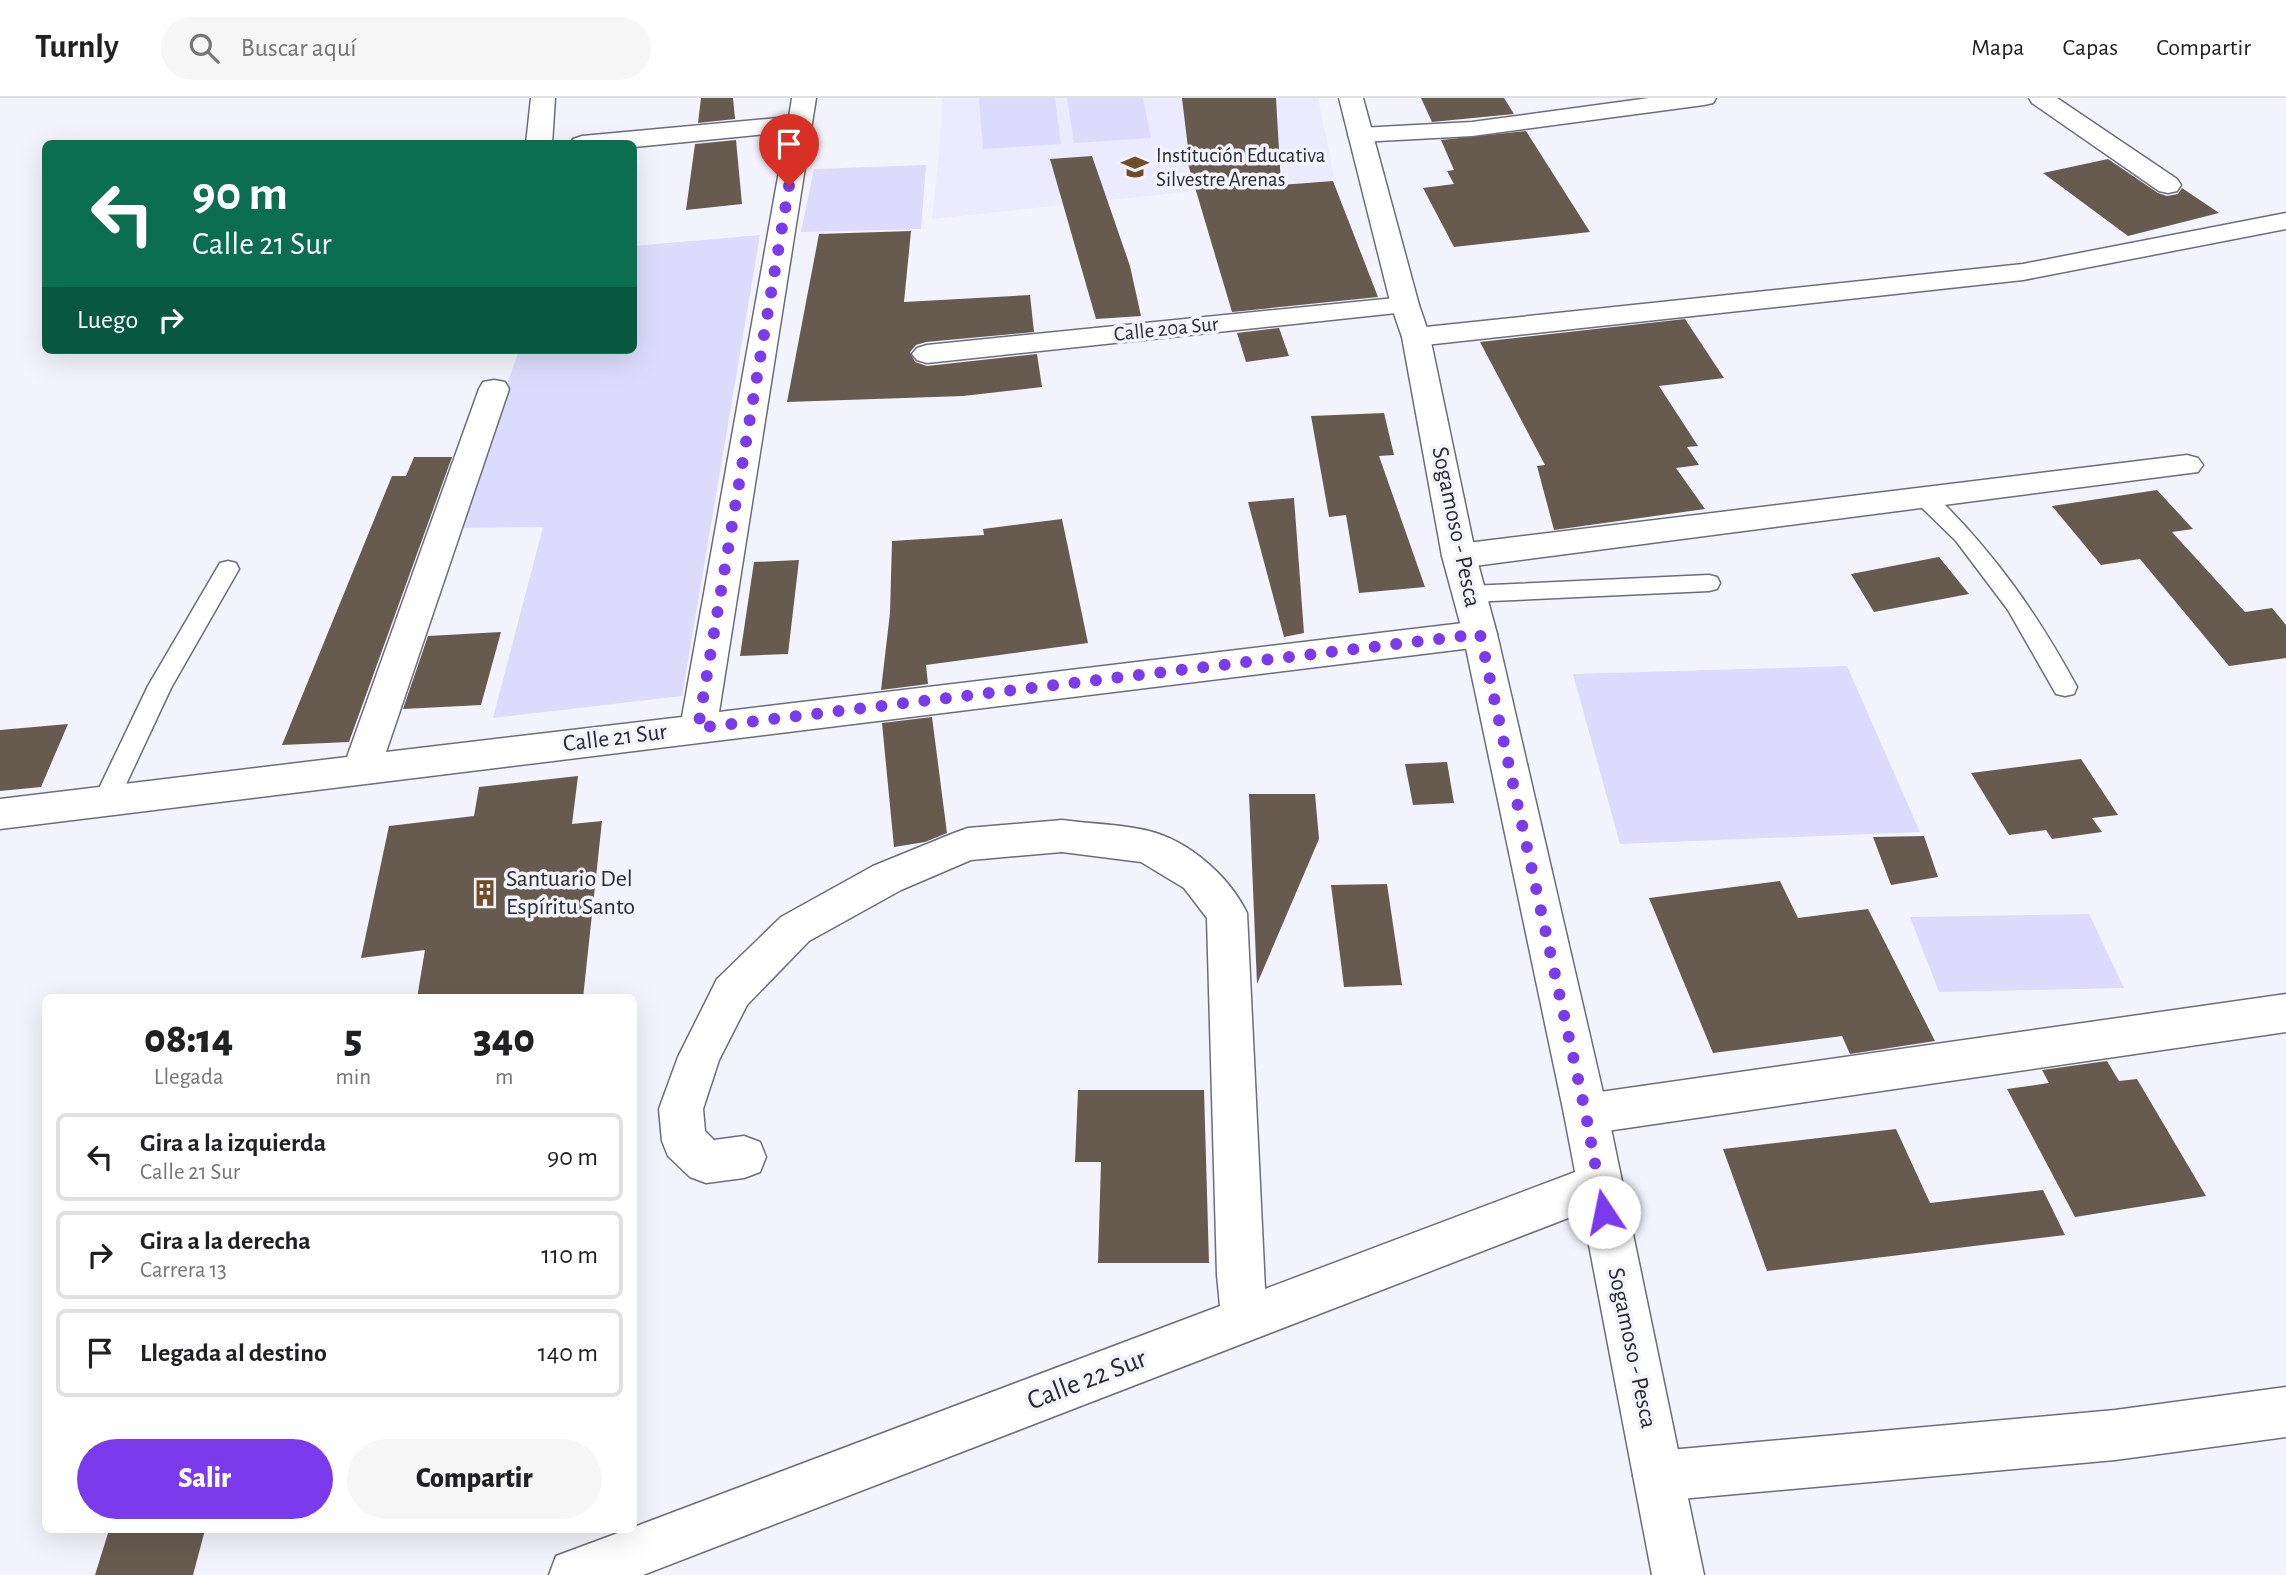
<!DOCTYPE html>
<html lang="es">
<meta charset="utf-8">
<style>
:root{--surface:#fff;--page:#f6f6f6;--text:#202124;--muted:#757577;--line:#e0e0e0;--accent:#7c3aed}
body{margin:0;font-family:"Alegreya Sans",sans-serif;background:var(--page);color:var(--text);height:100vh;display:flex;flex-direction:column;font-size:26px;white-space:nowrap}
*{box-sizing:border-box;margin:0}
p{font-size:23px;color:var(--muted)}
.icon{flex:none;width:38px;height:38px;fill:none;stroke:currentColor;stroke-width:2;stroke-linecap:round;stroke-linejoin:round}
.map{position:relative;flex:1;overflow:hidden}
.sheet{position:absolute;left:42px;top:896px;width:595px;height:539px;display:flex;flex-direction:column;background:var(--surface);border-radius:10px;box-shadow:0 7px 28px #0002}
.sheet>*{flex:none}
.hud{position:absolute;left:42px;top:42px;width:595px;height:214px;border-radius:10px;box-shadow:0 7px 28px #0002;background:#0b6e4f;color:#fff;overflow:hidden}
.pin{position:absolute;display:grid;place-items:center;width:60px;height:60px;color:#fff;margin:-72px -30px;border-radius:50% 50% 50% 0;rotate:-45deg;box-shadow:0 0 7px #0007}
.pin .icon{rotate:45deg}
.me{position:absolute;width:77px;margin:-38px;rotate:349deg;stroke-linejoin:round;filter:drop-shadow(0 0 5px #0008)}
.turn{display:flex;align-items:center;gap:24px;height:147px;padding:0 35px;font-size:32px}
.turn .icon{width:91px;height:91px;stroke-width:2.5}
.turn b{display:block;font-size:49px;line-height:60px}
.then{display:flex;align-items:center;height:66px;padding:0 35px;background:#0003;gap:14px;font-size:26px}
.eta{display:flex;justify-content:space-evenly;align-items:center;height:119px;text-align:center}
.eta b{font-size:42px;font-weight:800;line-height:49px}
.cta{display:flex;gap:14px;margin-top:auto;padding:14px 35px}
.cta a{flex:1;height:80px;border-radius:42px;background:var(--accent);color:#fff;font-size:28px;font-weight:800;line-height:80px;text-align:center}
.cta a+a{background:var(--page);color:var(--text)}
ul{padding:0;list-style:none}
li{display:flex;align-items:center;gap:21px;height:88px;margin:0 14px 10px;padding:0 21px;border:4px solid var(--line);border-radius:10px}
li div{flex:1}
li b{display:block;font-size:26px}
li em{font-style:normal}
header{display:flex;align-items:center;gap:42px;box-sizing:border-box;height:98px;padding:0 35px;background:var(--surface);border-bottom:2px solid var(--line)}
header strong{font-size:33px}
nav{display:flex;gap:38px;margin-inline-start:auto;font-size:24px}
.search{width:490px;height:63px;background:var(--page);display:flex;align-items:center;gap:18px;box-sizing:border-box;padding:0 24px;border-radius:38px;color:var(--muted);font-size:26px}
.map>svg:first-child{display:block}
.built{fill:#ebeaff}
.green{fill:#dcdbfb}
.building{fill:#675b4f}
.lines{fill:none;stroke-linecap:round;stroke-linejoin:round}
.lane-casing{stroke:#6d6c7c;stroke-width:3}
.street-casing{stroke:#6d6c7c;stroke-width:3}
.secondary-casing{stroke:#6d6c7c;stroke-width:3}
.lane{fill:#fff;fill-rule:evenodd}
.street{fill:#fff;fill-rule:evenodd}
.secondary{fill:#fff;fill-rule:evenodd}
.route{stroke:#7c3aed;stroke-width:12;stroke-dasharray:0 21.6}
.labels{text-anchor:middle;dominant-baseline:central;stroke-width:7;stroke-linejoin:round;paint-order:stroke}
.far-poi-label{font-size:21px;fill:#2a2a30;stroke:#f3f3fe;text-anchor:start}
.far-street-label{font-size:21px;fill:#2a2a30;stroke:#f3f3fe}
.street-label{font-size:24px;fill:#2a2a30;stroke:#f3f3fe}
.poi-label{font-size:24px;fill:#2a2a30;stroke:#f3f3fe;text-anchor:start}
.near-street-label{font-size:28px;fill:#2a2a30;stroke:#f3f3fe}
</style>
<header>
<strong>Turnly</strong>
<div class="search"><svg class="icon" aria-label="search" viewBox="0 0 24 24"><circle cx="10" cy="10" r="6"/><path d="M15 15l6 6"/></svg>Buscar aquí</div>
<nav><a>Mapa</a><a>Capas</a><a>Compartir</a></nav>
</header>
<div class="map">
<svg width="2286" height="1477" viewBox="0 0 2286 1477">
<rect width="100%" height="100%" fill="#f3f3fe"/>
<path class="built" d="M942 0H1318L1335 83 1196 93 932 121 939 55Z"/>
<path class="green" d="M979 0H1055L1061 46 983 51Z
M1067 0H1143L1151 40 1074 45Z
M926 67 921 131 801 134 814 71Z
M760 137 682 598 493 620 543 429 457 430 519 252H634V148Z
M1847 568 1920 734 1620 746 1573 576Z
M2089 816 2124 890 1939 894 1910 819Z"/>
<path class="building" d="M701 0H733L735 21 698 25Z
M1182 0H1276L1281 87 1333 83 1378 199 1232 214 1183 49 1188 50Z
M1421 0H1504L1514 16 1432 24Z
M1526 33 1590 134 1454 149 1423 90 1454 86 1447 73 1454 72 1441 42Z
M736 42 742 106 686 112 695 46Z
M1092 58 1130 168 1141 218 1096 221 1050 61Z
M2108 61 2158 95 2167 98 2178 96 2182 90 2219 115 2128 138 2043 75Z
M911 133 904 204 1030 197 1034 234 926 244 916 247 910 254 915 264 927 268 1037 256 1042 289 963 298 787 304 819 136Z
M1685 221 1724 280 1659 288 1698 348 1687 349 1699 367 1676 370 1705 411 1554 432 1537 368 1545 367 1480 244Z
M1279 230 1289 258 1246 264 1237 235Z
M1384 315 1394 357 1379 358 1425 489 1359 495 1346 417 1329 419 1311 318Z
M414 359H452L349 644 282 647 392 378H406Z
M2157 392 2193 431 2172 434 2245 514 2272 510 2286 527V560L2229 568 2140 461 2101 467 2052 408Z
M1294 400 1304 535 1284 539 1248 404Z
M1062 421 1088 545 926 567 928 586 881 592 890 515 892 443 984 437 983 431Z
M1939 459 1969 496 1874 514 1851 476Z
M799 462 788 556 740 558 754 464Z
M501 534 481 607 403 611 428 538Z
M932 619 947 735 925 744 894 749 882 625Z
M68 626 41 689 0 693V632Z
M2081 661 2118 717 2092 720 2102 734 2052 741 2046 732 2009 737 1971 675Z
M1447 664 1454 705 1413 707 1405 666Z
M578 678 572 726 602 723 583 900H417L425 852 361 860 389 728 474 718 479 689Z
M1249 696H1315L1319 741 1257 886Z
M1924 738 1938 779 1891 787 1873 739Z
M1780 783 1798 820 1868 811 1935 943 1850 956 1842 938 1713 955 1649 800Z
M1387 786 1402 887 1344 889 1331 787Z
M2107 963 2119 983 2137 981 2206 1098 2075 1119 2007 991 2049 985 2042 972Z
M1078 992H1204L1209 1165H1098L1101 1064H1075Z
M1896 1031 1930 1105 2043 1092 2065 1137 1767 1173 1723 1051Z
M109 1432H205L193 1477H95Z"/>
<g class="lines">
<defs>
<path id="lane" d="M1925 393 1933 395C1993 453 2037 515 2077 589L2074 596 2065 598 2056 596 2008 512 1956 443 1917 405 1914 400 1917 395Z
M228 463 236 465 239 471 171 590 115 710 106 713 97 710 93 703 148 588 220 465Z
M1709 477 1717 479 1720 485 1717 491 1709 493 1469 504 1461 502 1457 496 1461 490 1469 488Z"/>
<path id="street" d="M531 0H555L552 46H526Z
M792 0H816L719 614 1480 523 1492 527 1497 536 1492 545 1480 549 0 731V701L347 659 479 291 483 284 494 282 505 284 509 291 386 654 682 619 786 34 634 49V46H570L573 41 582 38 789 19Z
M1649 0H1716L1713 5 1704 7 1472 38 1360 44 1351 42 1348 37 1351 32 1360 30 1472 24Z
M2029 0H2057L2177 81 2181 87 2177 93 2168 95 2159 93 2032 5Z
M2286 115V131L2023 182 1416 248 1406 245 1402 239 1406 233 1416 230 2023 166Z
M1405 199 1415 201 1419 207 1415 213 927 265 917 262 912 256 917 250 927 247Z
M2187 357 2198 360 2203 367 2198 374 1459 470 1447 466 1442 458 1447 450 1459 446Z
M1062 722C1090 726 1121 726 1149 733 1189 743 1229 778 1247 815L1265 1191 1599 1065 1615 1072 1622 1087 1615 1102 643 1477H549L556 1458 626 1432H634V1429L1220 1208 1217 1177 1207 820 1184 790 1141 764 1062 754 971 762 901 792 809 843 747 907 719 962 703 1011 705 1033 714 1042 744 1038 760 1044 766 1059 760 1074 744 1080 706 1085 690 1079 668 1058 662 1043 659 1011 678 959 717 881 781 819 873 768 954 735 968 730Z
M2286 896V934L1586 1036 1570 1030 1564 1016 1570 1002 1586 996Z
M2286 1289V1339L2115 1362 1658 1403 1640 1396 1633 1378 1640 1360 1658 1353 2115 1312Z"/>
<path id="secondary" d="M1339 0H1363L1419 207 1430 239 1476 458 1497 536 1608 1016 1704 1477H1652L1564 1016 1463 536 1442 458 1402 239 1391 207Z"/>
</defs>
<use href="#lane" class="lane-casing"/>
<use href="#street" class="street-casing"/>
<use href="#secondary" class="secondary-casing"/>
<use href="#lane" class="lane"/>
<use href="#street" class="street"/>
<use href="#secondary" class="secondary"/>
</g>
<g class="lines">
<path class="route" d="M789 88 698 630 1480 536 1586 1017 1604 1114"/>
</g>
<defs>
<symbol id="school-bare" viewBox="-9 -9 18 18"><path d="M0-5L7-2L0 1L-7-2ZM-4 1L0 2.5L4 1V4Q0 6-4 4Z" fill="#704d26" stroke="#f3f3fe" stroke-width="2.5" paint-order="stroke"/></symbol>
<symbol id="building-bare" viewBox="-9 -9 18 18"><path d="M-4-6H4V6H1V3H-1V6H-4ZM-2.5-4.3h1.7v1.8h-1.7ZM.8-4.3h1.7v1.8H.8ZM-2.5-1h1.7V.8h-1.7ZM.8-1h1.7V.8H.8Z" fill="#704d26" stroke="#f3f3fe" stroke-width="2.5" paint-order="stroke"/></symbol>
</defs>
<g fill-rule="evenodd">
<use href="#school-bare" x="1116" y="50" width="38" height="38"/>
<use href="#building-bare" x="466" y="776" width="38" height="38"/>
</g>
<g class="labels">
<g class="far-poi-label">
<text x="1156" y="57">Institución Educativa<tspan x="1156" dy="24">Silvestre Arenas</tspan></text>
</g>
<g class="far-street-label">
<text transform="translate(1166 231) rotate(-6)">Calle 20a Sur</text>
</g>
<g class="street-label">
<text transform="translate(1456 429) rotate(78)">Sogamoso - Pesca</text>
<text transform="translate(615 640) rotate(-7)">Calle 21 Sur</text>
<text transform="translate(1632 1250) rotate(78)">Sogamoso - Pesca</text>
</g>
<g class="poi-label">
<text x="506" y="781">Santuario Del<tspan x="506" dy="28">Espíritu Santo</tspan></text>
</g>
<g class="near-street-label">
<text transform="translate(1087 1282) rotate(-21)">Calle 22 Sur</text>
</g>
</g>
</svg>
<div class="pin" style="left:789px;top:88px;background:#d93025"><svg class="icon" aria-label="arrive" viewBox="0 0 24 24"><path d="M6 21V4h12l-3 4 3 4H6"/></svg></div>
<svg class="me" style="left:1604px;top:1114px" viewBox="-20 -20 40 40"><circle r="19" fill="#fff"/><path d="M0-13L10 11 0 6-10 11z" fill="#7c3aed"/></svg>
<div class="hud">
<div class="turn"><svg class="icon" aria-label="left" viewBox="0 0 24 24"><path d="M17 20v-9H6M10 6l-5 5 5 5"/></svg><div><b>90 m</b>Calle 21 Sur</div></div>
<div class="then">Luego<svg class="icon" aria-label="right" viewBox="0 0 24 24"><path d="M7 20v-9h11M14 6l5 5-5 5"/></svg></div>
</div>
<section class="sheet">
<div class="eta">
<div><b>08:14</b><p>Llegada</p></div>
<div><b>5</b><p>min</p></div>
<div><b>340</b><p>m</p></div>
</div>
<ul>
<li><svg class="icon" aria-label="left" viewBox="0 0 24 24"><path d="M17 20v-9H6M10 6l-5 5 5 5"/></svg><div><b>Gira a la izquierda</b><p>Calle 21 Sur</p></div><em>90 m</em></li>
<li><svg class="icon" aria-label="right" viewBox="0 0 24 24"><path d="M7 20v-9h11M14 6l5 5-5 5"/></svg><div><b>Gira a la derecha</b><p>Carrera 13</p></div><em>110 m</em></li>
<li><svg class="icon" aria-label="arrive" viewBox="0 0 24 24"><path d="M6 21V4h12l-3 4 3 4H6"/></svg><div><b>Llegada al destino</b></div><em>140 m</em></li>
</ul>
<div class="cta"><a>Salir</a><a>Compartir</a></div>
</section>
</div>
